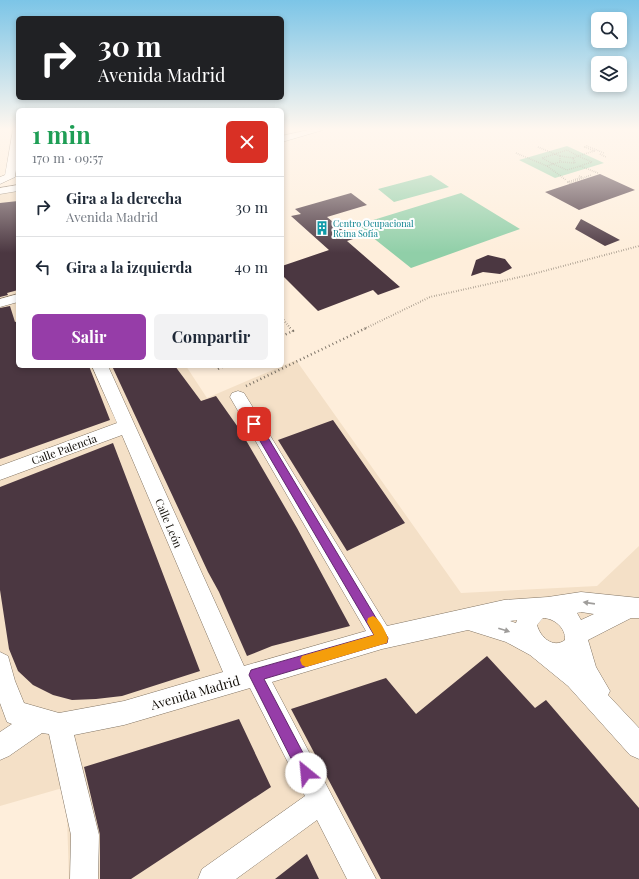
<!DOCTYPE html>
<html lang="es">
<meta charset="utf-8">
<style>
:root{--surface:#fff;--page:#f2f2f3;--text:#1f2937;--muted:#747a83;--line:#e0e1e3;--accent:#963da8}
body{margin:0;font-family:"Playfair Display",serif;background:var(--page);color:var(--text);height:100vh;display:flex;flex-direction:column;font-size:15px;white-space:nowrap}
*{box-sizing:border-box;margin:0}
p{font-size:13px;color:var(--muted)}
.icon{flex:none;width:22px;height:22px;fill:none;stroke:currentColor;stroke-width:2;stroke-linecap:round;stroke-linejoin:round}
.map{position:relative;flex:1;overflow:hidden}
.sheet{position:absolute;left:16px;top:108px;width:268px;height:260px;display:flex;flex-direction:column;background:var(--surface);border-radius:6px;box-shadow:0 2px 6px #0003}
.sheet>*{flex:none}
.hud{position:absolute;left:16px;top:16px;width:268px;height:84px;border-radius:6px;box-shadow:0 2px 6px #0003;background:#202124;color:#fff;overflow:hidden}
.controls{position:absolute;left:591px;top:12px;display:grid;gap:8px}
.controls a{display:grid;place-items:center;width:36px;height:36px;border-radius:6px;background:var(--surface);box-shadow:0 2px 6px #0003;font-size:20px}
.pin{position:absolute;display:grid;place-items:center;width:34px;height:34px;color:#fff;margin:-17px;border-radius:8px;box-shadow:0 2px 6px #0006}
.me{position:absolute;width:44px;margin:-22px;rotate:332deg;stroke-linejoin:round;filter:drop-shadow(0 0 3px #0008)}
.turn{display:flex;align-items:center;gap:14px;height:84px;padding:0 16px;font-size:18px}
.turn .icon{width:52px;height:52px;stroke-width:2.5}
.turn b{display:block;font-size:28px;line-height:34px}
.round{display:grid;place-items:center;flex:none;width:42px;height:42px;border-radius:6px;background:var(--page)}
.headline{display:flex;align-items:center;justify-content:space-between;height:68px;padding:0 16px}
h1{font-size:24px;font-weight:700;line-height:30px;color:#1e9e55}
.action{display:flex;gap:8px;margin-top:auto;padding:8px 16px}
.action a{flex:1;height:46px;border-radius:6px;background:var(--accent);color:#fff;font-size:16px;font-weight:700;line-height:46px;text-align:center}
.action a+a{background:var(--page);color:var(--text)}
ul{padding:0;list-style:none}
li{display:flex;align-items:center;gap:12px;height:60px;padding:0 16px;border-top:1px solid var(--line)}
li div{flex:1}
li b{display:block;font-size:15px}
li em{font-style:normal}
.map>svg:first-child{display:block}
.built{fill:#f4e0c7}
.green{fill:#90cfa8}
.building{fill:#4b3741}
.lines{fill:none;stroke-linecap:round;stroke-linejoin:round}
.minor-casing{stroke:#837564;stroke-width:1}
.path-far2{stroke:#7b7266;stroke-width:1.5;stroke-dasharray:0.5 1.5;stroke-linecap:butt}
.path-far1{stroke:#7b7266;stroke-width:2;stroke-dasharray:0.5 2;stroke-linecap:butt}
.path{stroke:#7b7266;stroke-width:2.5;stroke-dasharray:1 3;stroke-linecap:butt}
.minor{fill:#fff;fill-rule:evenodd}
.oneway{fill:#9f9d9b}
.route{fill:#963da8;stroke:#62286d}
.slow{fill:#f59e0b}
.labels{text-anchor:middle;dominant-baseline:central;stroke-width:4;stroke-linejoin:round;paint-order:stroke}
.far-culture-label{font-size:9px;fill:#0d838f;stroke:#fefefe;text-anchor:start}
.street-label{font-size:11px;fill:#0f0b05;stroke:#fefefe}
.near-street-label{font-size:13px;fill:#0f0b05;stroke:#fefefe}
</style>
<div class="map">
<svg width="639" height="879" viewBox="0 0 639 879">
<rect width="100%" height="100%" fill="#feeedb"/>
<path class="built" d="M18 191V366H186L207 398 296 360 461 593 597 586 639 546V879H69L66 787 0 806V193Z"/>
<path class="green" d="M567 146 604 163 555 178 519 160Z
M431 175 449 187 394 202 378 189Z
M461 193 520 229 411 268 357 225Z"/>
<path class="building" d="M600 174 635 190 579 210 545 192Z
M351 193 367 205 327 217 353 239 347 241 400 287 378 295 373 290 318 311 282 275V266L329 250 291 216 301 214 295 209Z
M18 201V290L7 293 8 295 0 297V203Z
M581 219 620 240 605 246 575 229Z
M488 255 505 259 512 268 500 274 483 272 471 276 476 260Z
M10 306 15 322 18 321V366H89L110 420 0 459V308Z
M112 366H175L201 401 216 396 240 430 297 528 350 626 272 646 247 656 219 592 208 572Z
M333 420 405 523 347 551 278 440Z
M113 443 200 671 122 696 96 699 72 700 53 695 33 685 18 671 9 649 0 590V487Z
M487 656 535 708 546 700 639 808V879H381L291 709 386 678 416 714Z
M239 719 271 787 131 879H100V835L84 767Z
M307 854 319 879H275Z"/>
<g class="lines">
<defs>
<path id="minor" d="M13 130H18V155L15 177 0 184V177L5 175Z
M308 130H323L282 142V136Z
M18 185V191L0 194V188Z
M18 294V302L0 307V299Z
M92 366H108L244 666 366 631 230 397 232 393 238 391 244 393 387 626 504 600 548 597 581 592 639 598V618H631L588 640 596 667 610 691 608 695 639 728V759L630 755 568 686 530 655 506 642 468 630 382 649 272 682 376 879H347L317 820 236 879H198L202 869 305 796 250 688 124 725 74 735 99 835 98 879H70L71 835 49 734 42 733 9 756 0 760V732L12 724 7 722 0 703V652L8 656 15 681 24 703 59 713 124 701 223 672 122 435 0 480V466L117 423ZM581 612 594 614 581 620 577 613ZM543 618C554 618 566 628 565 640 553 649 540 637 537 625ZM517 620 516 623 510 621Z"/>
</defs>
<use href="#minor" class="minor-casing"/>
<path class="path-far2" d="M538 147 555 154 567 150 578 156 594 151 585 147 587 146 604 153
M516 153 547 166 566 180
M600 154 606 157
M560 156 573 158 575 163 560 162
M560 156V162
M560 156 555 154 542 158 553 164 560 162
M573 158 578 156 592 162 580 166 598 173
M547 166 553 164 567 170 580 166
M579 176 582 177 568 182 570 183 591 175"/>
<path class="path-far1" d="M282 318 291 329
M364 329 430 297 529 275 639 246"/>
<path class="path" d="M282 336 293 331 290 328
M218 369 224 366
M246 386 366 328"/>
<use href="#minor" class="minor"/>
</g>
<defs><path id="oneway-solid" d="M-6-.8H1V-3.2L6.5 0L1 3.2V.8H-6Z"/></defs>
<g class="oneway">
<use href="#oneway-solid" transform="translate(589 603) rotate(-172)"/>
<use href="#oneway-solid" transform="translate(504 630) rotate(18)"/>
</g>
<linearGradient id="sky" x2="0" y2="1"><stop stop-color="#7cc5e7"/><stop offset="0.51" stop-color="#fff7ef"/><stop offset="1" stop-color="#fff7ef" stop-opacity="0"/></linearGradient>
<rect width="639" height="253" fill="url(#sky)"/>
<path class="route" d="M254 420 258 421 388 638 387 643 382 644 264 679 311 768 313 773 311 778 306 780 301 778 251 679 249 675 251 670 374 635 250 424Z"/>
<path class="slow" d="M373 616C380 619 385 631 388 638L387 643 306 667 302 665 300 660 302 656 374 635 367 622 368 618Z"/>
<defs>
<symbol id="building-bare" viewBox="-9 -9 18 18"><path d="M-4-6H4V6H1V3H-1V6H-4ZM-2.5-4.3h1.7v1.8h-1.7ZM.8-4.3h1.7v1.8H.8ZM-2.5-1h1.7V.8h-1.7ZM.8-1h1.7V.8H.8Z" fill="#0f9aa8" stroke="#fefefe" stroke-width="2.5" paint-order="stroke"/></symbol>
</defs>
<g fill-rule="evenodd">
<use href="#building-bare" x="312" y="218" width="20" height="20"/>
</g>
<g class="labels">
<g class="far-culture-label">
<text x="333" y="223">Centro Ocupacional<tspan x="333" dy="10">Reina Sofía</tspan></text>
</g>
<g class="street-label">
<text transform="translate(64 449) rotate(-20)">Calle Palencia</text>
<text transform="translate(169 523) rotate(67)">Calle León</text>
</g>
<g class="near-street-label">
<text transform="translate(195 692) rotate(-16)">Avenida Madrid</text>
</g>
</g>
</svg>
<div class="controls">
<a><svg class="icon" aria-label="search" viewBox="0 0 24 24"><circle cx="10" cy="10" r="6"/><path d="M15 15l6 6"/></svg></a>
<a><svg class="icon" aria-label="layers" viewBox="0 0 24 24"><path d="M12 4l9 5-9 5-9-5zM3 14l9 5 9-5"/></svg></a>
</div>
<div class="pin" style="left:254px;top:424px;background:#d93025"><svg class="icon" aria-label="arrive" viewBox="0 0 24 24"><path d="M6 21V4h12l-3 4 3 4H6"/></svg></div>
<svg class="me" style="left:306px;top:773px" viewBox="-20 -20 40 40"><circle r="19" fill="#fff"/><path d="M0-13L10 11 0 6-10 11z" fill="#963da8"/></svg>
<div class="hud">
<div class="turn"><svg class="icon" aria-label="right" viewBox="0 0 24 24"><path d="M7 20v-9h11M14 6l5 5-5 5"/></svg><div><b>30 m</b>Avenida Madrid</div></div>
</div>
<section class="sheet">
<div class="headline"><div><h1>1 min</h1><p>170 m · 09:57</p></div><a class="round" style="background:#d93025;color:#fff"><svg class="icon" aria-label="close" viewBox="0 0 24 24"><path d="M6 6l12 12M18 6L6 18"/></svg></a></div>
<ul>
<li><svg class="icon" aria-label="right" viewBox="0 0 24 24"><path d="M7 20v-9h11M14 6l5 5-5 5"/></svg><div><b>Gira a la derecha</b><p>Avenida Madrid</p></div><em>30 m</em></li>
<li><svg class="icon" aria-label="left" viewBox="0 0 24 24"><path d="M17 20v-9H6M10 6l-5 5 5 5"/></svg><div><b>Gira a la izquierda</b></div><em>40 m</em></li>
</ul>
<div class="action"><a>Salir</a><a>Compartir</a></div>
</section>
</div>
